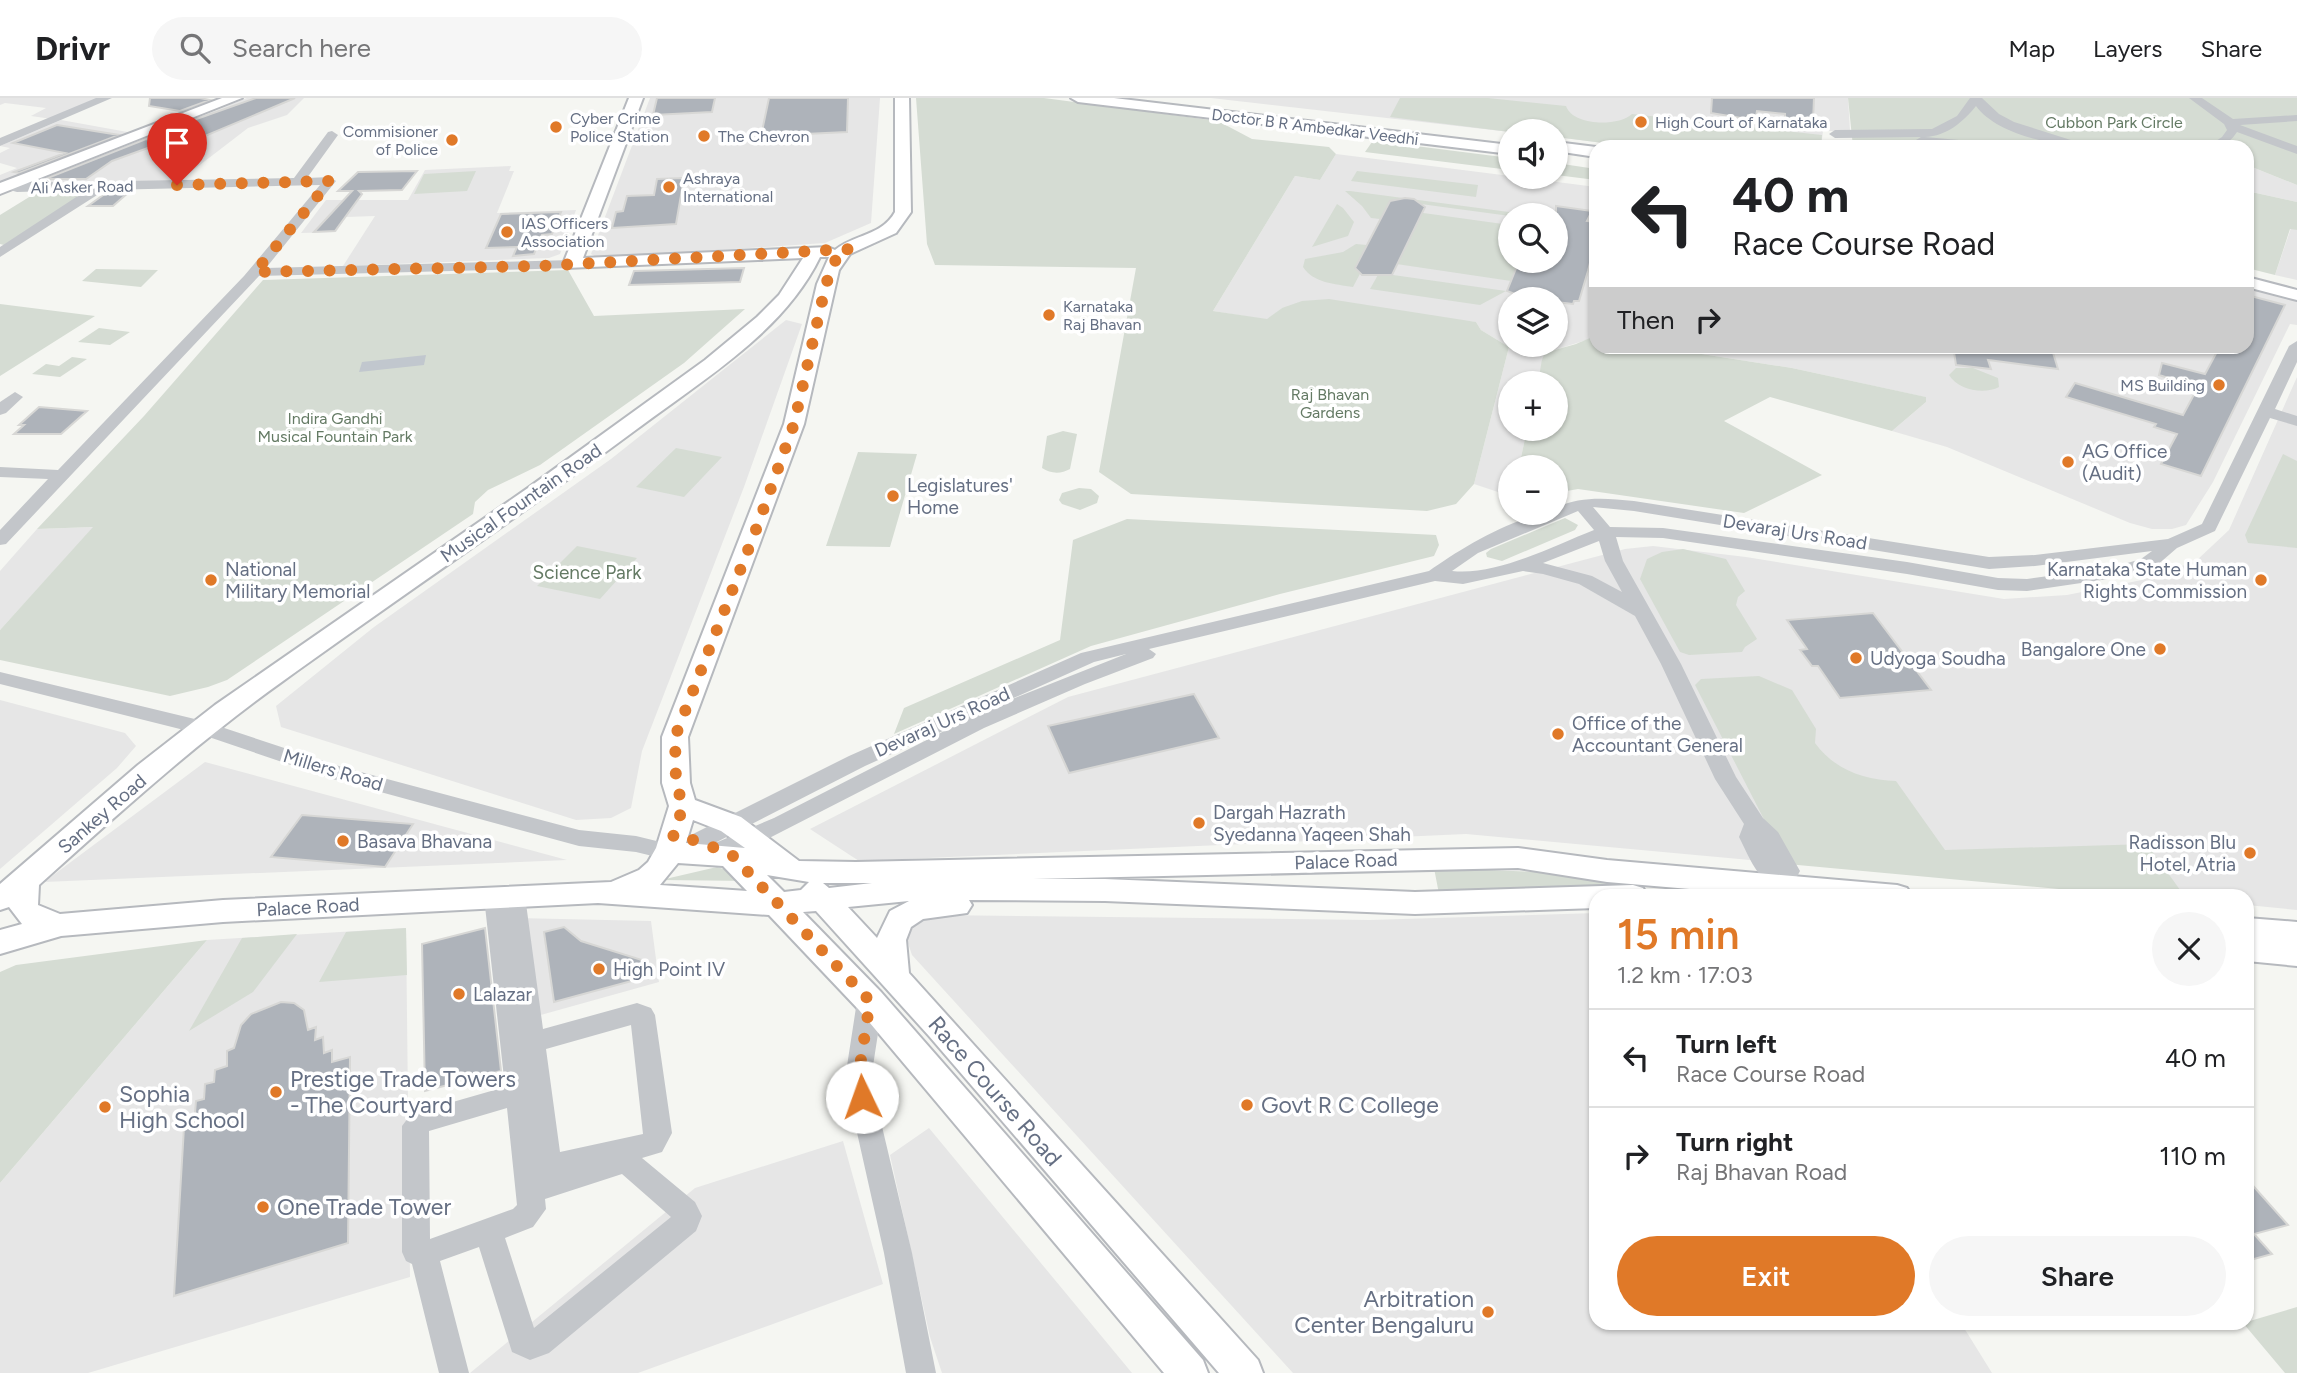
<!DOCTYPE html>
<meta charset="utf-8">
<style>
:root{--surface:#fff;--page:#f6f6f6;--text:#202124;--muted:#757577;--line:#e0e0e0;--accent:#e07928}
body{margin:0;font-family:Figtree,sans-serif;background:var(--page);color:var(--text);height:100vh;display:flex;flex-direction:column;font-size:26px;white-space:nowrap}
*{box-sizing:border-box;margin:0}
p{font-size:23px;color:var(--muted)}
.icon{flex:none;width:38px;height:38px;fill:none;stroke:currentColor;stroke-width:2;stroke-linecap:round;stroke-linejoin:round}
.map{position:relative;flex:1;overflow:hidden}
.drawer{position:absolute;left:1589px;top:791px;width:665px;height:441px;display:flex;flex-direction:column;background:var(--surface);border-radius:21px;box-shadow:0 2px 5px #0004}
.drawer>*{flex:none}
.banner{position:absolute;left:1589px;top:42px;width:665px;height:214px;border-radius:21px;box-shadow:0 2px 5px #0004;background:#fff;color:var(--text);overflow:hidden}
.fabs{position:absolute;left:1498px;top:21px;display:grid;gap:14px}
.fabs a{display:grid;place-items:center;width:70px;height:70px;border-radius:50%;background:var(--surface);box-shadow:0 2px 5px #0004;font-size:35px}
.pin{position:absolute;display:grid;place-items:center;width:60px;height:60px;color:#fff;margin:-72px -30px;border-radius:50% 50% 50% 0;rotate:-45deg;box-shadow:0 0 7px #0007}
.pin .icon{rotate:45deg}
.me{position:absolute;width:77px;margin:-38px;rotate:357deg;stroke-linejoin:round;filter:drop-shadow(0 0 5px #0008)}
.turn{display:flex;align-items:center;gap:24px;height:147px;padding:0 28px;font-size:32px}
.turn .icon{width:91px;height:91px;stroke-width:2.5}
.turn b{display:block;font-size:49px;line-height:60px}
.then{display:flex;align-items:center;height:66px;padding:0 28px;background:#0003;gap:14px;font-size:26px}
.round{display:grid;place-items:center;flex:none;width:74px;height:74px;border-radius:37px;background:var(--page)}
.headline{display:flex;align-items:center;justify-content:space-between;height:119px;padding:0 28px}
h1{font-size:42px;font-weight:600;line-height:52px;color:var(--accent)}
.action{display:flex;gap:14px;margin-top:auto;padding:14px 28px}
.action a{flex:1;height:80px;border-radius:42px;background:var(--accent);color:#fff;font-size:28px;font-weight:600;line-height:80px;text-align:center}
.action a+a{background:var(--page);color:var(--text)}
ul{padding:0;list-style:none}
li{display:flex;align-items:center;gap:21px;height:98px;padding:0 28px;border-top:2px solid var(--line)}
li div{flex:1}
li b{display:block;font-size:26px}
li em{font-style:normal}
header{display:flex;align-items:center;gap:42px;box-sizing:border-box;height:98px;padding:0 35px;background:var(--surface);border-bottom:2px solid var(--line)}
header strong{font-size:33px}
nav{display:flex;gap:38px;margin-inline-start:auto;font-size:24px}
.search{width:490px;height:63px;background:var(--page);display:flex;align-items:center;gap:18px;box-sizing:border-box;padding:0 24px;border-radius:38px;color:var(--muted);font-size:26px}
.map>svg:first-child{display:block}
.built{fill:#e6e6e6;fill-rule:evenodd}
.green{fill:#d5dcd3}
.water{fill:#c1c7ce}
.building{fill:#aeb3ba;stroke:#d7d7d5;stroke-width:2}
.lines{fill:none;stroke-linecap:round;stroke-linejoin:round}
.major-casing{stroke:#b6b9be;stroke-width:4}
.minor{fill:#c3c6ca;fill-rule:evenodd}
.major{fill:#fff;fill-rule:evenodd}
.route{stroke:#e07928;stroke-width:12;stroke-dasharray:0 21.6}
.poi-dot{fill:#e07928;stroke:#fff;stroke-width:2.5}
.labels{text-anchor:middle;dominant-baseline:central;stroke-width:7;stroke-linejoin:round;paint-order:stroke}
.far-poi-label{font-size:16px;fill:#656f83;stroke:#fff;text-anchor:start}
.far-park-label{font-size:16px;fill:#647a64;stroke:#fff}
.far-street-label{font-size:16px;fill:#656f83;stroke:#fff}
.poi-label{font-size:19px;fill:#656f83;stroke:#fff;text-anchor:start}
.street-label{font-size:19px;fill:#656f83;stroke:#fff}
.park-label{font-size:19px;fill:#647a64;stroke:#fff}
.near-poi-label{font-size:23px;fill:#656f83;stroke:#fff;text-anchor:start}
.near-street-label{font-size:23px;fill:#656f83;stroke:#fff}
</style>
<header>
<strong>Drivr</strong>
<div class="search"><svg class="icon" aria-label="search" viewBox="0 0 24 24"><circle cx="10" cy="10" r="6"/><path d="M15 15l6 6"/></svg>Search here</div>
<nav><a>Map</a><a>Layers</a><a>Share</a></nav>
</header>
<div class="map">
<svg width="2297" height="1275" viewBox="0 0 2297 1275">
<rect width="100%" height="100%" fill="#f5f6f2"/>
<path class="built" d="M0 0H103L52 21 31 18 46 10 5 5 0 7Z
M247 0H304L287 17 248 30 179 83 31 87Z
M650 0H880L871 125 825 145 598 160 591 156Z
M1211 0H1848L1850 33H1823L1821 49H1635L1556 39V33L1510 34Z
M61 22 133 35 0 86V77L17 70 0 65V55L10 50 0 48Z
M1336 56 1596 89V239L1545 255 1538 285H1510V331H1527L1519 369H1510V398L1474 386 1509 249 1481 232 1476 224 1282 210 1267 222 1213 213 1295 78 1320 82ZM1510 117H1556V163H1510ZM1510 201H1556V247H1510Z
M2247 67 2297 87V104L2247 93Z
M511 68 509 73H514L497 115 576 112 560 156 549 160 343 168 375 118 346 119 336 134 301 135 326 102H408L425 72Z
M2291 130 2297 132V182L2275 177Z
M2247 190 2297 202V227L2290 226 2213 384 2186 427 2172 431H2152L2130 425 1947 349 1892 333 1926 304 1925 299 1792 270 1657 249 2247 248Z
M786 222 802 226 744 389 642 653 631 710 611 720 576 722 281 629 276 608 374 529 611 361Z
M2297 279V812L2247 807V798H2145L1466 736 859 763 810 731 1068 599 1625 451 1653 448 1746 459 2004 501 2067 497 2142 482 2196 463 2229 432Z
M94 429 0 532V473L37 431Z
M0 602 125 635 136 648 117 670 0 771Z
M205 664 567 762 44 784Z
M1596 815V1225H1961L1992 1275H1293L912 857 907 842 914 827 935 817 1370 822Z
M516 820 651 823 659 884 530 920Z
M406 830 410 1179 88 1275H0V1085L207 842Z
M929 1030 1132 1275H942L930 1239 890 1057Z
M843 1043 883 1186 638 1275H470L695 1090Z"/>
<path class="green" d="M916 0H1044L1218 23 1252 41 1329 49 1336 56 1320 82 1295 78 1213 213 1267 221 1282 210 1302 203 1329 201 1476 224 1481 232 1509 249 1474 386 1456 406 1427 413 1131 396 1099 374 1136 170 935 167 927 146Z
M1400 0H1488L1566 8C1573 28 1618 29 1632 16L1822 37 1821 49H1635L1556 39V33L1510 34 1390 19Z
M1848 0H2297V87L2247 67V49H1853Z
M1376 43 1510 60V72L1365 54 1372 44Z
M1556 65 1596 71V82L1556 77Z
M476 73 467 93 414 96 424 76Z
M1357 73 1478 87 1476 99 1351 83Z
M92 91 4 147 0 146V117L39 93Z
M1345 93H1350L1532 117 1510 118 1391 102 1380 121 1371 120 1362 108Z
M2247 93 2297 104V132L2290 131 2275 177 2247 170Z
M1337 106 1343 110 1354 124 1348 138 1312 149Z
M1409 113 1510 127V163H1519L1511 183 1383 164Z
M1356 146 1367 147 1355 171 1362 172 1353 189C1335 186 1313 185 1303 169L1305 161 1343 154Z
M96 171 158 172 141 189 82 183Z
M568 172 594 218 745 211 684 265 540 367 488 392 475 404 473 416 227 582 208 589 170 598 0 562V532L93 429 37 431 144 318 263 182Z
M1379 175 1506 193 1480 207 1370 191Z
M0 206 95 218 0 278Z
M99 230 130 234 110 247 78 244Z
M1596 239V248L1657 249 1792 270 1926 299V304L1892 333 1770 299 1724 323 1822 377 1744 415 1578 391 1556 395V369H1519L1527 331H1556V285H1538C1545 252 1537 257 1569 248 1579 246 1586 240 1596 239Z
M72 259 87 261 60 279 32 276 46 266 59 268Z
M1956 270H1973L1998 280 1999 289C1984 297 1958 292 1949 277Z
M1063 333 1077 336 1070 371C1061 376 1051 376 1042 370L1047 338Z
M676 350 722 359 684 399 636 389Z
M858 354 917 356 890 449 826 448Z
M2283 356 2297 363V450L2248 445 2245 437Z
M1079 390 1091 391 1099 398 1097 405 1080 412 1062 406 1059 402 1062 395Z
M1565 420 1578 427 1575 432 1502 463 1487 459 1486 455 1491 451Z
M1127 421 1436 437 1439 447 1434 458 1280 496 1091 548 894 636 904 610 1060 542 1073 442Z
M577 448 637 460 600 501 537 488Z
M1683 451 1726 461 1745 493 1738 499 1736 507 1757 541 1745 549 1742 554 1689 557 1680 554 1640 481 1647 461 1662 454Z
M1759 578 1792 592 1816 631 1815 645C1835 672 1864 682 1896 683L1945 752 2147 746 2183 796 2134 798 1787 766 1695 587 1701 581Z
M717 769 737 775 751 783 661 782Z
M1434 770 1537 774 1615 786 1439 796Z
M406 830 407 877 319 884 346 834Z
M297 836 253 894 189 933 242 840Z
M207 842 0 1085V874L16 867Z
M2297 1209V1275H2285L2243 1225Z"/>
<path class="water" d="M426 257 424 267 359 274 362 264Z"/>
<path class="building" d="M150 0H200L210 2 180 13 149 8Z
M256 0H295L179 49 156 47 112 63 86 81H45L146 41 157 42 188 24Z
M657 0H715L712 14 653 17Z
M769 0H848L847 34 761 38Z
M1712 0H1814L1813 24 1807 23V28L1788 26 1789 21 1785 20V16L1757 13 1756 18 1748 17 1747 21 1711 15Z
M57 27 119 37 19 75 14 74 65 55 13 45Z
M417 73 402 92 359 93 362 96 335 133 314 134 352 93H338L358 74Z
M684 80 676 126 612 130 616 114 623 113 627 98 654 97 657 81Z
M129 94 113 108H88L106 95Z
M1405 100 1414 101 1425 109 1392 177H1362L1355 170 1390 103Z
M1556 108 1592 113 1587 123 1596 124V141L1588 173 1579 203H1574L1573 206 1556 204V201H1522L1523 199 1507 193 1519 163H1556Z
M561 114 552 136 542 137 534 156 513 158 517 149 486 150 501 116Z
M744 170 740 184 629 187 634 173Z
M2247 197 2285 207 2201 378 2161 366 2177 336 2154 329 2156 326 2066 299 2075 285 2183 317 2198 289 2159 277 2162 265 2205 276 2220 248H2247Z
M1953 248H2051L2058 271 1988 262 1991 271 1956 267Z
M39 309 87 313 61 336H14L24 327H19Z
M1873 515 1931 592 1840 600 1818 568H1812L1800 552 1807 551 1787 522Z
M1194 596 1219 640 1069 675 1048 628Z
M302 717 413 726 385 769 271 759Z
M564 829 581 843 645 863 650 878 554 904 544 834Z
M485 830 501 973 425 993 422 846Z
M281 904 294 905 304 912 308 932 316 929 315 942 323 939 324 955 332 952V964L350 959 348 1145 174 1198 184 1029 194 1026 196 1003 204 1001 205 986 214 984 215 972 227 968V953L234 950 241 927 251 916Z
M2247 1081 2288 1127 2254 1136 2272 1156 2247 1163Z"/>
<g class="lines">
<defs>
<path id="major" d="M222 0H242L0 96V85Z
M629 0H643L583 160 828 149 835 152C854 136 882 138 895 114V0H909L911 114 896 135 850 156 839 172 804 326 688 639 690 685 695 702 741 719 799 763 856 764 1518 750 1607 762 1897 787 1907 790 1912 798H1772L1607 784 1518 770 1033 781H1105L1415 794 1633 787 1643 790 1648 798H1596V810L1415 816 1105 803 969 802 972 807 967 815 923 821 911 829 906 842 909 875 1258 1262 1263 1275H1219L929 938 816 813 803 814 881 894 1203 1262 1208 1275H1164L859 912 769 817 598 805 223 824 61 838 0 856V832L22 826 9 809 0 812V786L138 667 215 607 528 390 705 262 757 219 779 197 803 160 566 170 563 166ZM820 159H829L817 186 784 326 662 639V685L669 708 656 750 648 764 639 772 611 784 223 802 60 816 38 807 39 787C118 716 196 645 283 583 400 499 520 418 637 331 702 282 783 235 820 159ZM693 722 721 733 745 750 686 745ZM678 765 723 768 747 793 660 787ZM767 777 809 784 801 792 784 794ZM823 785H872L829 790ZM909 803 890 813 877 840 848 809Z
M1071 0H1114L1510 47V56L1078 4Z
M1556 44 1596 49V59L1556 53Z
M2247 179 2297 192V202L2247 189Z
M2247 820 2297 824V868L2247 863Z"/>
</defs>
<use href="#major" class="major-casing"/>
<path class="minor" d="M96 0H112L0 48V40Z
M1970 0H1982L1999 16 2014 24 2093 49C2059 49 1998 38 1976 8 1963 24 1947 38 1925 39L1993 45 1999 49 1922 46 1916 42 1921 39 1835 40 1829 36 1835 32 1932 31 1957 18Z
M2189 0H2202L2233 21 2297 17V23L2240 27 2297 48V56L2237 34C2228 47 2222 49 2207 49L2222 39 2227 32 2224 26Z
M332 33 338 37 307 80 330 79 336 83 266 170 572 162 579 166 572 170 259 178 6 446 0 447V432L48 381 0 379V369L58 372 244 178 320 87 105 92 0 159V149L87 92 17 94 6 91V85L294 80 328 34Z
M2297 243V264L2275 311 2297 318V328L2270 320 2215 433 2177 450 2155 469 2115 480 2027 493 1998 492 1907 476 1663 440 1616 439 1623 463 1681 566 1736 679 1763 720 1778 734 1800 773 1792 788C1762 797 1750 760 1739 739L1744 726 1715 681 1661 566 1635 518 1579 486 1543 476 1523 473 1463 486 1435 483 1149 551 1156 556 1153 560 1085 586 984 630 750 750 721 760 713 758 710 752 713 746 774 720 954 628 865 668 707 749 699 751 691 749 688 743 691 737 849 658 1081 555 1429 473C1460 451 1518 415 1556 415V409C1582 398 1606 400 1634 403L1989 459 2035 457 2168 441 2202 426 2289 248ZM1593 409 1634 413 1989 471 2035 468 2152 453 2141 461 2114 469 2027 481 1998 480 1907 464 1663 430 1610 429ZM1578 413 1594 432C1553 448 1497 478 1452 473L1478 455ZM1599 443 1605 463 1622 494 1592 478 1543 465ZM1126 556 1007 603 1094 564Z
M15 294 23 299 6 315 0 317V304Z
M0 574 203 623 342 669 579 732 636 738 677 748 680 754 677 760 669 762 636 754 579 748 329 680 200 636 0 586Z
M513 789 521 792 525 798 543 931 637 905 651 910 655 917 672 1035 662 1054 642 1060 695 1104 702 1118 696 1133 549 1255 530 1262 512 1254 479 1149 440 1163 469 1275H439L412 1166 406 1163 402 1154V1028L411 1016 505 989 484 799 488 793C497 790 504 792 513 789ZM631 927 643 1036 560 1054 546 951ZM507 1010 517 1107 513 1111 430 1141 429 1033ZM622 1076 671 1119 534 1230 505 1140 533 1129 546 1111 545 1101Z
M870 893 879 896 883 903 873 968 875 999 912 1155 936 1275H906L884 1155 849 999 847 968 857 903 861 896Z"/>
<use href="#major" class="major"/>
</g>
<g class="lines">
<path class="route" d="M177 87 330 83 255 174 540 168 850 151 836 161 826 186 794 326 757 429 675 639 676 685 683 708 673 739 699 743 733 758 870 903 860 968 862 999"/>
</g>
<g class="poi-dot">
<circle cx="1641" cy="24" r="7"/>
<circle cx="556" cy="29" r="7"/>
<circle cx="704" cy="38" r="7"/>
<circle cx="452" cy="42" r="7"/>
<circle cx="669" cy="89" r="7"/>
<circle cx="507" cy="134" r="7"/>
<circle cx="1049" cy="217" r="7"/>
<circle cx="2219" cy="287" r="7"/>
<circle cx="2068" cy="364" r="7"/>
<circle cx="893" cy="398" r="7"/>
<circle cx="211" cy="482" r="7"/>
<circle cx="2261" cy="482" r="7"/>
<circle cx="2160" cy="551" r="7"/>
<circle cx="1856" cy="560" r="7"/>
<circle cx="1558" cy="636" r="7"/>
<circle cx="1199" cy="725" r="7"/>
<circle cx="343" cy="743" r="7"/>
<circle cx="2250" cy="755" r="7"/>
<circle cx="599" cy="871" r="7"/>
<circle cx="459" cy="896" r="7"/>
<circle cx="276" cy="994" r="7"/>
<circle cx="1247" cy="1007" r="7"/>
<circle cx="105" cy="1009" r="7"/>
<circle cx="263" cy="1109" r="7"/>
<circle cx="1488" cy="1214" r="7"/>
</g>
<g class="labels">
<g class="far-poi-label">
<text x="570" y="20">Cyber Crime<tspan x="570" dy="18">Police Station</tspan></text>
<text x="1655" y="24">High Court of Karnataka</text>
<text x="438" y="33" text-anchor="end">Commisioner<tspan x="438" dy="18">of Police</tspan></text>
<text x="718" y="38">The Chevron</text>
<text x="683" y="80">Ashraya<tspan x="683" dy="18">International</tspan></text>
<text x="521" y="125">IAS Officers<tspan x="521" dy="18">Association</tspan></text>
<text x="1063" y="208">Karnataka<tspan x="1063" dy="18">Raj Bhavan</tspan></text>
<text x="2205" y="287" text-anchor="end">MS Building</text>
</g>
<g class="far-park-label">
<text x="2114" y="24">Cubbon Park Circle</text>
<text x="1330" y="296">Raj Bhavan<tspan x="1330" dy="18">Gardens</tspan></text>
<text x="335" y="320">Indira Gandhi<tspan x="335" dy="18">Musical Fountain Park</tspan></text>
</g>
<g class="far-street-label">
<text transform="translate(1315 29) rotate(7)">Doctor B R Ambedkar Veedhi</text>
<text transform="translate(82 89) rotate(-1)">Ali Asker Road</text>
</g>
<g class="poi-label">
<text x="2082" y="353">AG Office<tspan x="2082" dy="22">(Audit)</tspan></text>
<text x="907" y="387">Legislatures'<tspan x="907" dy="22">Home</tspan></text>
<text x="225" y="471">National<tspan x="225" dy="22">Military Memorial</tspan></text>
<text x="2247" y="471" text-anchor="end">Karnataka State Human<tspan x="2247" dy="22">Rights Commission</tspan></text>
<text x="2146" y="551" text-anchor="end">Bangalore One</text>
<text x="1870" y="560">Udyoga Soudha</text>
<text x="1572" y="625">Office of the<tspan x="1572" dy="22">Accountant General</tspan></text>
<text x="1213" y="714">Dargah Hazrath<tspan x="1213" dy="22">Syedanna Yaqeen Shah</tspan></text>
<text x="357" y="743">Basava Bhavana</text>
<text x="2236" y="744" text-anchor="end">Radisson Blu<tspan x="2236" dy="22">Hotel, Atria</tspan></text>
<text x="613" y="871">High Point IV</text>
<text x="473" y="896">Lalazar</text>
</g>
<g class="street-label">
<text transform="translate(521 405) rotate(-35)">Musical Fountain Road</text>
<text transform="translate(1795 434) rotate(9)">Devaraj Urs Road</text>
<text transform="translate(942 624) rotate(-24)">Devaraj Urs Road</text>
<text transform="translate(333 672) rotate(17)">Millers Road</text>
<text transform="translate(102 716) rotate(-41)">Sankey Road</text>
<text transform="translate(1346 763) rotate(-2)">Palace Road</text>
<text transform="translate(308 809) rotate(-3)">Palace Road</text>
</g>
<g class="park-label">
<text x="587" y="474">Science Park</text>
</g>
<g class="near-poi-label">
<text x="290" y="981">Prestige Trade Towers<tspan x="290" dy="26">- The Courtyard</tspan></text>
<text x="119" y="996">Sophia<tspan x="119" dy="26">High School</tspan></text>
<text x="1261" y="1007">Govt R C College</text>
<text x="277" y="1109">One Trade Tower</text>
<text x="1474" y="1201" text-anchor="end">Arbitration<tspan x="1474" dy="26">Center Bengaluru</tspan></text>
</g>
<g class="near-street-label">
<text transform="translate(995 993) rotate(49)">Race Course Road</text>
</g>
</g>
</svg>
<div class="fabs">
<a><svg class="icon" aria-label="sound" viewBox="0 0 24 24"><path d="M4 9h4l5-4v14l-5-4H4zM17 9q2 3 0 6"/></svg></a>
<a><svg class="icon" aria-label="search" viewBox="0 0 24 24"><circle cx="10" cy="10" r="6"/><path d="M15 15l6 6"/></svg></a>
<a><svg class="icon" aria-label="layers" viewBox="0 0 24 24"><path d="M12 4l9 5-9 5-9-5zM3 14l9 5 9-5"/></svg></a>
<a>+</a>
<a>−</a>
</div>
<div class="pin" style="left:177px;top:87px;background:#d93025"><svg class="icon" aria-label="arrive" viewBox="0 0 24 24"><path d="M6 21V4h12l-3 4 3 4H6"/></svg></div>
<svg class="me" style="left:862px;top:999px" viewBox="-20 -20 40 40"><circle r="19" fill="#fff"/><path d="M0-13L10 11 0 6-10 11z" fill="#e07928"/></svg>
<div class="banner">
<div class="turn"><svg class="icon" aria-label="left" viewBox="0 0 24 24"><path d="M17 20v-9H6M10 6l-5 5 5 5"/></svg><div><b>40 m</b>Race Course Road</div></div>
<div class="then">Then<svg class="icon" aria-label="right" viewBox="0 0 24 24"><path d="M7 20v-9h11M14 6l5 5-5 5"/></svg></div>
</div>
<section class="drawer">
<div class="headline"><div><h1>15 min</h1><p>1.2 km · 17:03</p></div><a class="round"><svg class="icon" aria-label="close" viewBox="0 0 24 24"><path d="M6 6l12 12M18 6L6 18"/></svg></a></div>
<ul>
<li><svg class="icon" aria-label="left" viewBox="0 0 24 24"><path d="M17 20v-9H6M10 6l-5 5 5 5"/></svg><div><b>Turn left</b><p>Race Course Road</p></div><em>40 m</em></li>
<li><svg class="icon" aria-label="right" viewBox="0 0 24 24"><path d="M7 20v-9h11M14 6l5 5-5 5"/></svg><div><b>Turn right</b><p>Raj Bhavan Road</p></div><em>110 m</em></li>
</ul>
<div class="action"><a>Exit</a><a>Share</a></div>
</section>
</div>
